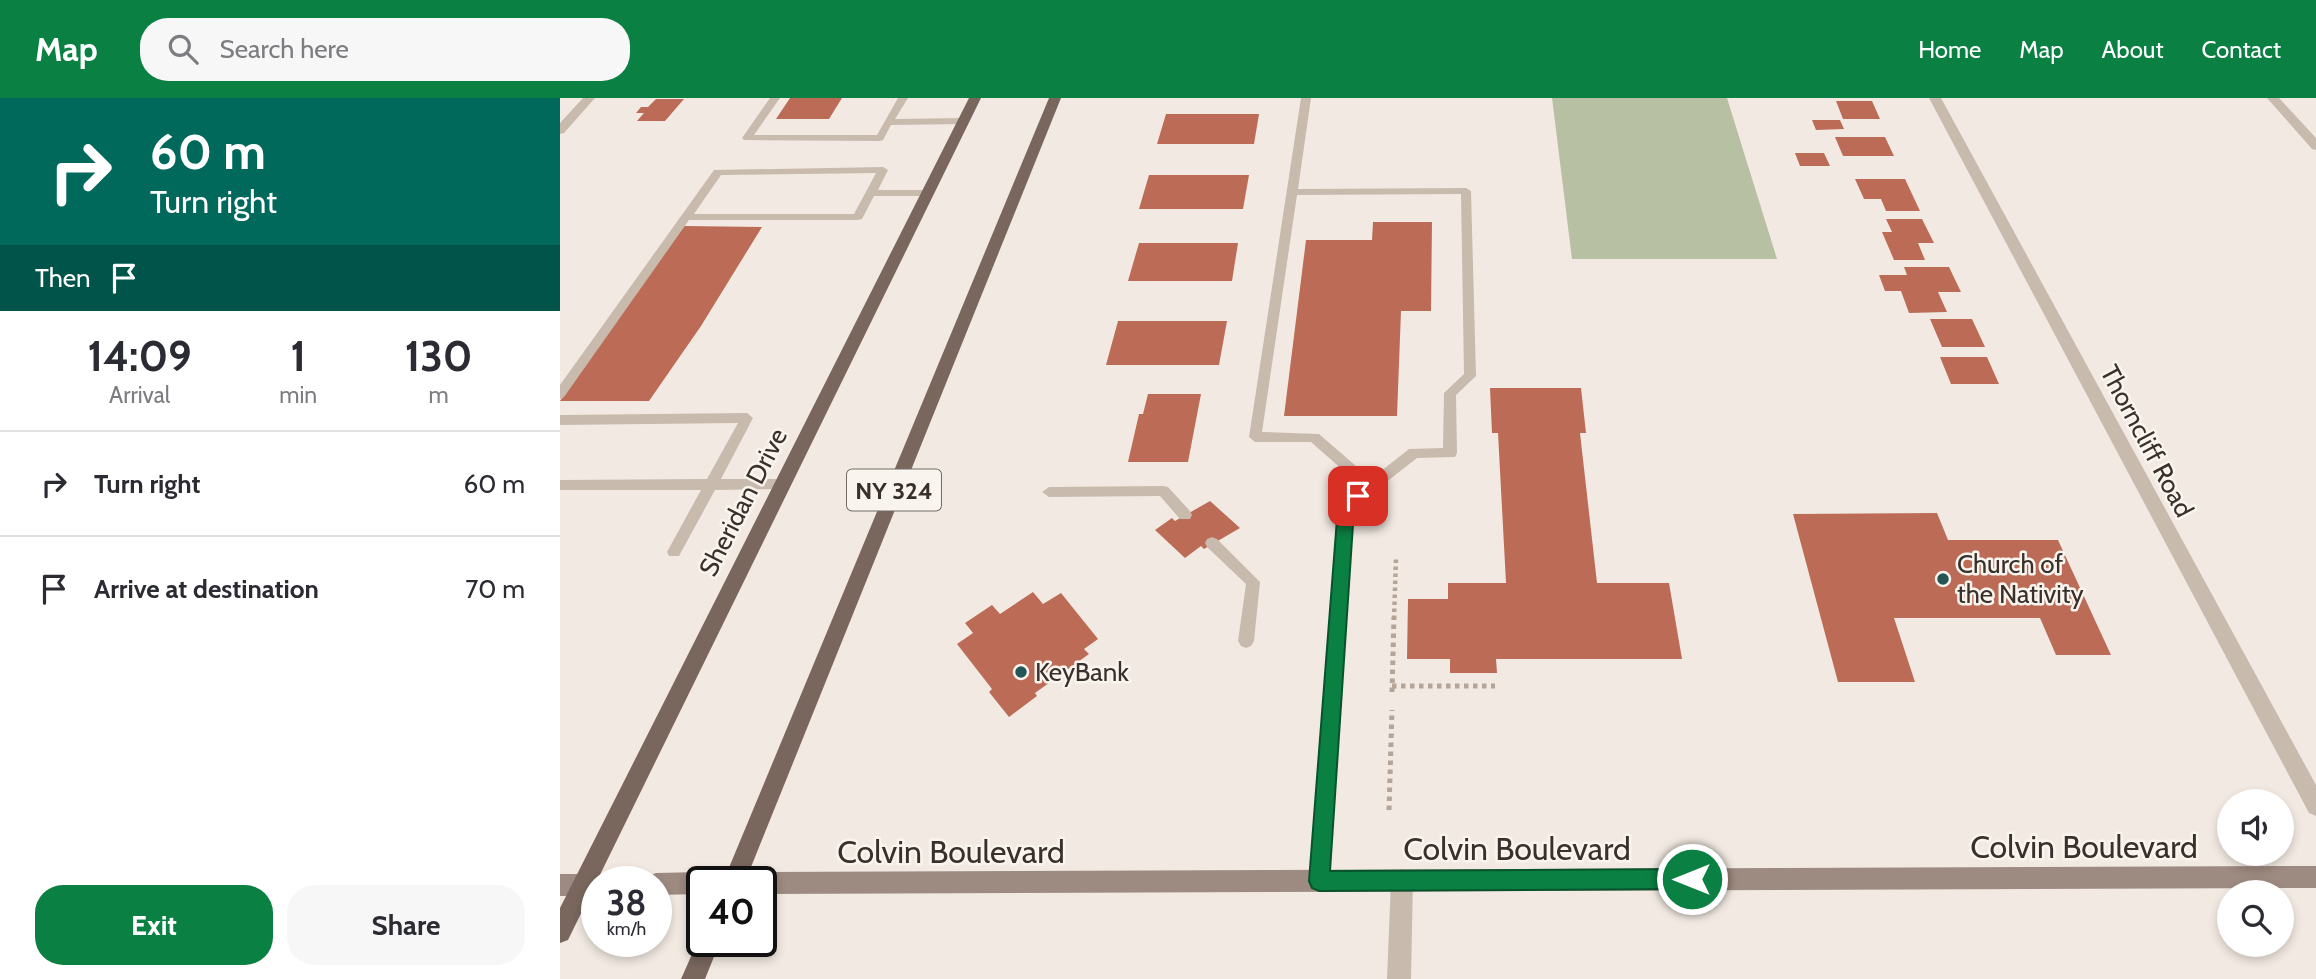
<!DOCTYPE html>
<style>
:root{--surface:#fff;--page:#f7f7f7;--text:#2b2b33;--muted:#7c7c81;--line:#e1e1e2;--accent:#0b8043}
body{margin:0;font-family:Cabin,sans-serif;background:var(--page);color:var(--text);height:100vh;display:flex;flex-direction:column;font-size:26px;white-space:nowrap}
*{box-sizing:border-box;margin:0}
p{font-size:23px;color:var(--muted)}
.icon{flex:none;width:38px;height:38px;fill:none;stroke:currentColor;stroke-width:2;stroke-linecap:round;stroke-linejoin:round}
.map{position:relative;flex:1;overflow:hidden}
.panel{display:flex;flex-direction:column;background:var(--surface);width:560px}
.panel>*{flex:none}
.hud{background:#00695c;color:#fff;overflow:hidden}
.fabs{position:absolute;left:1657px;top:691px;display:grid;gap:14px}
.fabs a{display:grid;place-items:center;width:77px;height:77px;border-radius:50%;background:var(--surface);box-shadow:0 4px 10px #0003;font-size:35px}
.speed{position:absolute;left:21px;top:768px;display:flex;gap:14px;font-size:35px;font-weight:700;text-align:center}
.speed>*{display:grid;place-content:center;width:91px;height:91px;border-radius:50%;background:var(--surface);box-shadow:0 4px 10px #0003;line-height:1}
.speed small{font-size:18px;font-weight:400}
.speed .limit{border:4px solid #111;border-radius:10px;background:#fff;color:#111}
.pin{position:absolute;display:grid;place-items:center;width:60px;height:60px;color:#fff;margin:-30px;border-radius:14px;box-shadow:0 4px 10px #0006}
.me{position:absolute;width:77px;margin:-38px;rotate:270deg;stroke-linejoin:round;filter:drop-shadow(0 0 5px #0008)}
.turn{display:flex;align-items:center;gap:24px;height:147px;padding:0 35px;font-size:32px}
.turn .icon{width:91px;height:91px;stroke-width:2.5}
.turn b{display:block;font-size:49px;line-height:60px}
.then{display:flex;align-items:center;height:66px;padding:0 35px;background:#0003;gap:14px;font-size:26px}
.eta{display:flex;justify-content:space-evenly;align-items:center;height:119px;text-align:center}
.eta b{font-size:42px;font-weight:800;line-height:49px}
.button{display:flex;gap:14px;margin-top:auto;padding:14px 35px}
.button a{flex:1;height:80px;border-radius:28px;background:var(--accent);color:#fff;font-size:28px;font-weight:800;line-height:80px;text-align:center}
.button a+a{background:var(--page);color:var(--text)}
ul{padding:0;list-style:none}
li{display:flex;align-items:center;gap:21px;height:105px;padding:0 35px;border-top:2px solid var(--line)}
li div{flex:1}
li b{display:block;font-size:26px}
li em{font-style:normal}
header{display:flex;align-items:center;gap:42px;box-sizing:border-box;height:98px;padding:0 35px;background:var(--accent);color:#fff}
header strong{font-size:33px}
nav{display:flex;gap:38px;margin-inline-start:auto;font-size:24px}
.search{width:490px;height:63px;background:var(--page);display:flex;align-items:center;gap:18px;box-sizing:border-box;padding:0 24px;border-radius:28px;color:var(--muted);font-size:26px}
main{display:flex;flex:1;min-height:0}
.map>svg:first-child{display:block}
.green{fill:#b7c0a3}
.building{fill:#bc6c56}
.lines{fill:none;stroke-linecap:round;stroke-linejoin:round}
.path-far1{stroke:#b5a498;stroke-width:4.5;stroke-dasharray:3.5 3.5;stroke-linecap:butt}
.path{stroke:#b5a498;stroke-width:5;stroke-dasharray:4.5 4.5;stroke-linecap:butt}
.lane{fill:#c9baae;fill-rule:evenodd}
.street{fill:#c9baae;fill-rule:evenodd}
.secondary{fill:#9d8a80;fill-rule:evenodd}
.primary{fill:#79675e;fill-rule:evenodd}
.route{fill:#0b8043;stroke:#07532c;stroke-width:2}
.poi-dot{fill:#255557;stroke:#f9f4ee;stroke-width:2.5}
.labels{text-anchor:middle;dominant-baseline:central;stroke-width:5;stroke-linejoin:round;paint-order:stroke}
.shield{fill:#f9f4ee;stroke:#736b66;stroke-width:2}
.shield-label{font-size:24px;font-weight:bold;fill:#39302c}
.street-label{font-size:26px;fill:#39302c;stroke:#f9f4ee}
.poi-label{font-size:26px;fill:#39302c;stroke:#f9f4ee;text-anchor:start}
.near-street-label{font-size:32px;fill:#39302c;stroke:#f9f4ee}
</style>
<header>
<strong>Map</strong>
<div class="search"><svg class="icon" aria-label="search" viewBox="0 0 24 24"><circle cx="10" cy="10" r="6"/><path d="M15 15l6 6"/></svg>Search here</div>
<nav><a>Home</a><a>Map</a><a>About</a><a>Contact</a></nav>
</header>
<main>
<section class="panel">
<div class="hud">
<div class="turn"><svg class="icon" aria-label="right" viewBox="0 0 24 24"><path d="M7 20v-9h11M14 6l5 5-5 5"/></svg><div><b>60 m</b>Turn right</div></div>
<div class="then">Then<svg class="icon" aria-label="arrive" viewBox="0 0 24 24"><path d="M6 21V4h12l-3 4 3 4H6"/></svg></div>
</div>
<div class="eta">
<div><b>14:09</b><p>Arrival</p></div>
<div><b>1</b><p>min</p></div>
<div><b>130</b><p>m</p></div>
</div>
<ul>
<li><svg class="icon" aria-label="right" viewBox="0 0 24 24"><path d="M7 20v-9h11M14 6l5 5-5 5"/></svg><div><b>Turn right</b></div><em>60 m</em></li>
<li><svg class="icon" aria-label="arrive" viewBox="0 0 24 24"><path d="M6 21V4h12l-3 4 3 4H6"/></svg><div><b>Arrive at destination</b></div><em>70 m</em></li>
</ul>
<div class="button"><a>Exit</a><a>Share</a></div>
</section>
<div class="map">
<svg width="1756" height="881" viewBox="0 0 1756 881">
<rect width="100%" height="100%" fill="#f2eae2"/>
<path class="green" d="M992 0H1167L1217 161H1012Z"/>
<path class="building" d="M230 0H282L269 21H216Z
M96 1H124L105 23H77L84 15H76L81 9H88Z
M1276 3H1312L1320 21H1283Z
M606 16H699L694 46H597Z
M1252 22H1280L1284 31 1256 32Z
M1275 39H1325L1334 58H1283Z
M1235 55H1264L1270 68H1240Z
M589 77H689L683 111H579Z
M1295 81H1345L1360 113H1326L1321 101H1304Z
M1326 121H1362L1374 145H1358L1365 162H1334L1322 134H1332Z
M813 124H872L871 213H841L837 318H724L746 142H812Z
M124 128 202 129 141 228 89 303H0Z
M579 145H678L672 183H568Z
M1344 169H1389L1401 194H1378L1387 214 1349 215 1341 193H1325L1319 177H1347Z
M1370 221H1412L1425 249H1382Z
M558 223H667L659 267H546Z
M1380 259H1427L1439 286H1391Z
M930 290H1021L1026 335H1020L1037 485H1109L1122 561H936L937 575H890V561H847L848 501H888V485H946L938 335H932Z
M588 296H641L628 364H568L579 316H583Z
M650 403 680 430 644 451 641 448 625 460 595 432 612 420 615 423Z
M1377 415 1388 442H1498L1551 557H1496L1480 520H1334L1355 584H1278L1233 416Z
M473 494 483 506 501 495 538 541 524 551 529 556 475 595 477 598 449 619 429 594 432 591 397 546 413 535 405 525 432 507 440 516Z"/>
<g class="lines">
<path class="path-far1" d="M834 521 836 460"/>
<path class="path" d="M832 588H935
M832 594 834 519
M829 712 832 612"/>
<path class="lane" d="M210 0H220L194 37H317L338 0H348L335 21 404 20 409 23 404 26 331 27 323 42 320 43 184 42 182 40Z
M741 0H751L738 91 906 90 911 93 916 278 896 297 897 355 895 359 857 360 793 410 768 783 765 789 759 792 753 789 750 783 779 408 801 388 751 344H695L689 339ZM901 96 904 276 884 295 883 350 849 351 811 381 759 336 702 334 737 97Z
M323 69 328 72 318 92H368L373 95 368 98H314L302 121 298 122H129L4 299 0 301V287L154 72ZM316 75 294 116H134L161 77Z
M187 315 193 320 161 381H223L230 386 223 391 155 392 119 458H109L107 454 141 392H0V382L147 381 178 325 0 327V317Z
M603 388 608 389 630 413 632 417 630 421H620L600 398 489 399 482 394 489 389Z
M652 439 657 441 700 484 694 543 691 548 686 550 681 548 678 543 686 486 647 449 645 445 647 441Z"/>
<path class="street" d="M23 0H35L4 35 0 36V25Z
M1369 0H1381L1756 687V718L1749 715Z
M1707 0H1719L1756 40V52L1752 51Z
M842 771 850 774 853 782 851 881H827L831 782 834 774Z"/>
<path class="secondary" d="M1756 768V790L201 796V784H190L193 777 201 774Z
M142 774 150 777 153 784H142V796L96 797V784H86L88 778 96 775Z
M0 776H37L45 779 47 784H37V798H0Z"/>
<path class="primary" d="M409 0H421L8 842 0 845V810Z
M489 0H501L185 784H163Z
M141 836 142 844H160L145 881H121Z"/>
</g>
<path class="route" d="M798 392 806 398 794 411 770 773 1132 771 1139 774 1142 781 1139 788 1132 791 759 793 752 790 749 783 778 408Z"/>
<g class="poi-dot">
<circle cx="1383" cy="481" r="7"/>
<circle cx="461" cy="574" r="7"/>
</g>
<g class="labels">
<rect class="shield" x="287" y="371.5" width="94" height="41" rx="5"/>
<g class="shield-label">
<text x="334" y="392">NY 324</text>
</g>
<g class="street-label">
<text transform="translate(1587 343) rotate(62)">Thorncliff Road</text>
<text transform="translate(183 404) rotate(-63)">Sheridan Drive</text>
</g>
<g class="poi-label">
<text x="1397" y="466">Church of<tspan x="1397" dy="30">the Nativity</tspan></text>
<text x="475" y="574">KeyBank</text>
</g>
<g class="near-street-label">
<text x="1524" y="748">Colvin Boulevard</text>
<text x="957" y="750">Colvin Boulevard</text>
<text x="391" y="753">Colvin Boulevard</text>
</g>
</g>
</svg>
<div class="fabs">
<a><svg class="icon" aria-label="sound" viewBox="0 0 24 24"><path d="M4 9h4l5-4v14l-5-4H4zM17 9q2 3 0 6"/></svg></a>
<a><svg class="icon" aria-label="search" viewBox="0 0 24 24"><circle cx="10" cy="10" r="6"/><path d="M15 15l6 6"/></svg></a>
</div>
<div class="speed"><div>38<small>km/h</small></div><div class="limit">40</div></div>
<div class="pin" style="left:798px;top:398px;background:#d93025"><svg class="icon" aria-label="arrive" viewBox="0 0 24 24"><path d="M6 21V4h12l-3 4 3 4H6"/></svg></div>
<svg class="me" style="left:1132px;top:781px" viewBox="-20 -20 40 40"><circle r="17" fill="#0b8043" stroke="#fff" stroke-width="3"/><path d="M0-11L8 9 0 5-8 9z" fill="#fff"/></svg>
</div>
</main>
